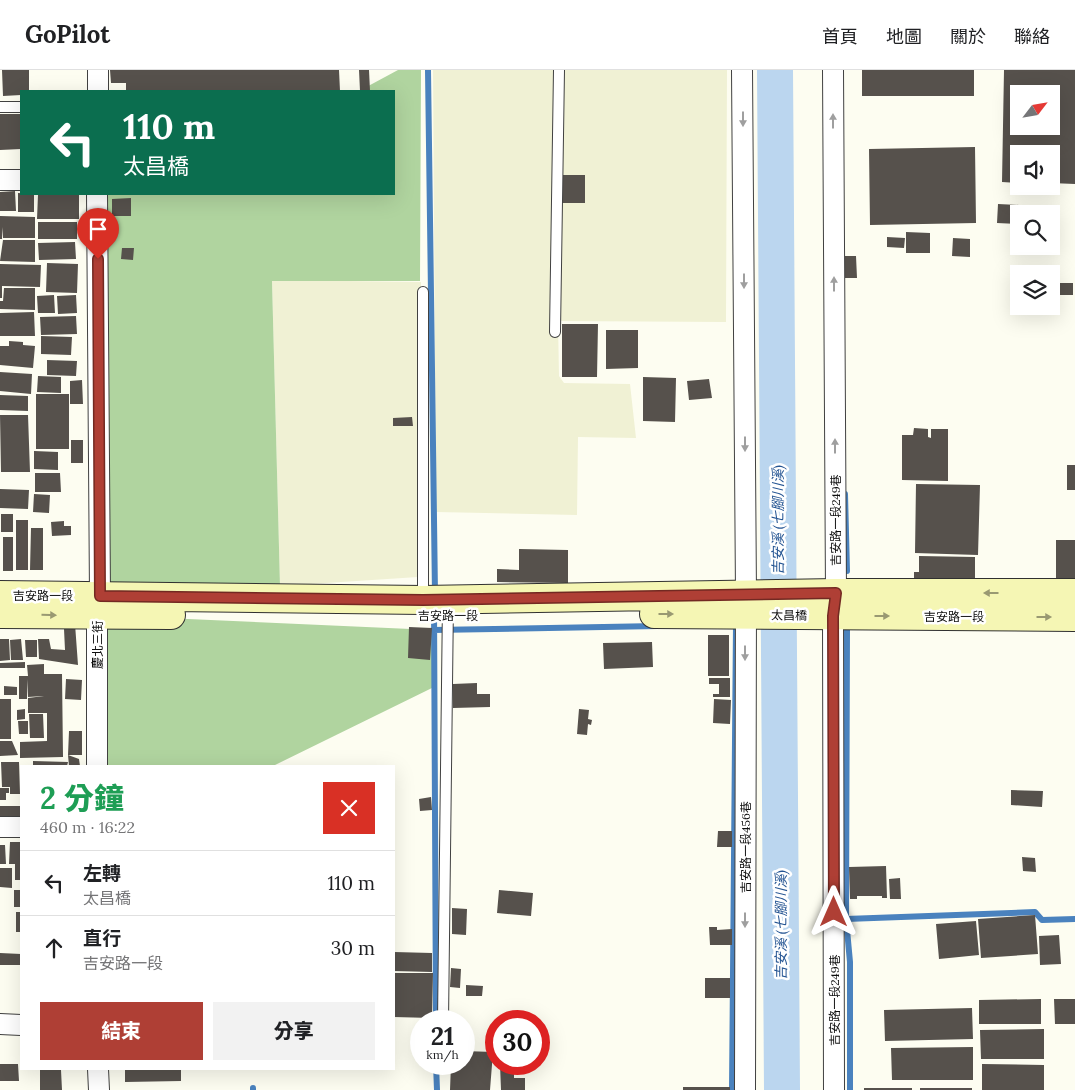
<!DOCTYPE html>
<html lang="zh-TW">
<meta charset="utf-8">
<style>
:root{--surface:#fff;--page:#f2f2f2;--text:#202124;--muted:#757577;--line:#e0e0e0;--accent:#af3f35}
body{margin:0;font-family:Lora,"Noto Sans TC",serif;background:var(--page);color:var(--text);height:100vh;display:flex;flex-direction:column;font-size:19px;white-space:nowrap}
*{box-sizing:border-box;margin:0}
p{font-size:16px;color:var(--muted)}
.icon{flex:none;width:28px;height:28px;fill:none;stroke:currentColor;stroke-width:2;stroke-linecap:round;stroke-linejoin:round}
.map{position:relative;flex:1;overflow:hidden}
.panel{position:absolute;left:20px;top:695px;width:375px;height:305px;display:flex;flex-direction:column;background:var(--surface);border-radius:0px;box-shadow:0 5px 20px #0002}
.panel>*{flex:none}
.hud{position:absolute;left:20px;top:20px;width:375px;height:105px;border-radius:0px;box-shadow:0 5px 20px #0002;background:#0b6e4f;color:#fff;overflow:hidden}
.needle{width:32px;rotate:59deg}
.buttons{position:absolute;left:1010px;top:15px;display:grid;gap:10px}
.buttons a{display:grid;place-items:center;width:50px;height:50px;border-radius:0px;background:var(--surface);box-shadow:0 5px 20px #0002;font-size:25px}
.speed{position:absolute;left:410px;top:940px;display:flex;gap:10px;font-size:25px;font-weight:700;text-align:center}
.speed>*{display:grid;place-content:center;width:65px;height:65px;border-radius:50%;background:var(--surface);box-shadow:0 5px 20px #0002;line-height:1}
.speed small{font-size:12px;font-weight:400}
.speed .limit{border:8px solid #d22;background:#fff;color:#111}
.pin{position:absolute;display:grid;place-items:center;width:42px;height:42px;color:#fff;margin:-51px -21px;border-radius:50% 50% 50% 0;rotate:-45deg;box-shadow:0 0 5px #0007}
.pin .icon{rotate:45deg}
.me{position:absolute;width:55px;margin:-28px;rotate:0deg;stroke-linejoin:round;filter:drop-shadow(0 0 4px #0008)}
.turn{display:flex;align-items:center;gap:18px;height:105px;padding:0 20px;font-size:22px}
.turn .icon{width:65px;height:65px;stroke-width:2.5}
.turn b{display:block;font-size:35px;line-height:42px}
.round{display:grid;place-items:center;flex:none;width:52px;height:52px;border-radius:0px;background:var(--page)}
.head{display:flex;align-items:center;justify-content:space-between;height:85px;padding:0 20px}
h1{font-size:30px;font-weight:800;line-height:38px;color:#1e9e55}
.action{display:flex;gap:10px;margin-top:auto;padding:10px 20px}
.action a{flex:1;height:58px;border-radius:0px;background:var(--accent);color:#fff;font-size:20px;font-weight:800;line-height:58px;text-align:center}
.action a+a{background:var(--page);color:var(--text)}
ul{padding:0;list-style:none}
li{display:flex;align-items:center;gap:15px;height:65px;padding:0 20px;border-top:1px solid var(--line)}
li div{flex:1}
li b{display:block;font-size:19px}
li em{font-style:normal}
header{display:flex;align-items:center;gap:30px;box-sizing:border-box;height:70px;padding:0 25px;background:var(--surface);border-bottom:1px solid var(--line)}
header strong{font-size:24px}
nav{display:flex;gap:28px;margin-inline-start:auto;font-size:18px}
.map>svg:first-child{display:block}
.farmland{fill:#f0f1d4}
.forest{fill:#b0d49f}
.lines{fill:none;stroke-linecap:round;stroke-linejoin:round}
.stream{stroke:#4a82be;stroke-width:6}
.river{stroke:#bbd6ef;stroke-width:36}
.building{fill:#56514c;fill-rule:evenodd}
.lane-casing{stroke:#414141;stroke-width:12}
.street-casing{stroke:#414141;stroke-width:22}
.secondary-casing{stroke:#303030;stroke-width:30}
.lane{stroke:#fff;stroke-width:10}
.street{stroke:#fff;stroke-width:20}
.secondary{stroke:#f5f6b4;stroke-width:28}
.oneway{fill:#9f9f9f}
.oneway2{fill:#999972}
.route-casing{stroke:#722922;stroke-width:12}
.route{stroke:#af3f35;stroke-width:9}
.labels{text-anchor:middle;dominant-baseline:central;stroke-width:5;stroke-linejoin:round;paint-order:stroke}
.street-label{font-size:12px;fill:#0e0e0e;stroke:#fff}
.water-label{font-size:14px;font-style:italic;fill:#255593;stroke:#fff}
</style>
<header>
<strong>GoPilot</strong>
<nav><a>首頁</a><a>地圖</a><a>關於</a><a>聯絡</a></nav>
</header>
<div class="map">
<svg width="1075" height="1020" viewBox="0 0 1075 1020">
<rect width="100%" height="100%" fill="#fdfdf1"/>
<path class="farmland" d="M433 0H727L726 252 558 251 559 306 564 313 630 314 636 368 578 367 577 445 436 442Z
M272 210 421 212 418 507 280 516Z"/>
<path class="forest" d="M398 0H421L420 211H272L280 516 100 525 103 124H394V21H359Z
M97 545 433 560 434 617 273 696H100Z"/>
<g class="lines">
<path class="stream" d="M428 0 435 524
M845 424 847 501
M434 536 436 951
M847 559 846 849 850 892V1020
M433 560 658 556
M846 849 1035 842 1042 850 1075 849
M436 994 437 1020
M253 1020V1018
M732 1020 736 555"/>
<path class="river" d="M775 0 782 1020"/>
</g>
<path class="building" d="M2 0H29V21H21V25L3 26Z
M110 0H339L340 21H126V13H111Z
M359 0H369L370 21H360Z
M862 0H974V26H862Z
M1004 0H1075V114L1051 113V84H1019V113L1002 112ZM1019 24H1051V56H1019Z
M0 44H21V79L0 80Z
M975 77 976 153 870 155 869 79Z
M559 105H585V133H559Z
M15 121 16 141H0V122Z
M18 123 34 124V142H18Z
M38 125H79V149H37Z
M131 128V146H112V129Z
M998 134 1019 135 1018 154 997 153Z
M0 146 35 147V168H3L2 157V169H0Z
M38 152H77V169H38Z
M906 162 930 163V183H906Z
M887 167 905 168 904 178 887 177Z
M953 168 970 169V187L952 186Z
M3 170H35V192L0 191Z
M75 172 76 189 39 190 38 173Z
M122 178H134L133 190 121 189Z
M844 186H856L857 208H845Z
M47 193 78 194 77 223 46 222Z
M0 194 41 195 40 217 2 216V228H0Z
M1056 213H1073V225H1056Z
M4 218H35V240L0 239V231H3Z
M54 225 55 243H38L37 226Z
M76 225 77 243 58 244 57 226Z
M34 242 35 266H0V243Z
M76 246 77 264 41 265 40 247Z
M562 254H598L597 307H562Z
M606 260H638V298L606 299Z
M41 266 72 267 71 285 41 284Z
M9 271 23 272V275L35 276 33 298 0 295V276H9Z
M47 290 77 291 76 306 47 305Z
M0 302 32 304 31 324 0 321Z
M38 306 61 307V323L37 322Z
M643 307 676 308 675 352 643 351Z
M709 309 712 328 689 330 687 311Z
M82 310 83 334H70V311Z
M36 324H69V379H36Z
M0 325 28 326V341L0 340Z
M0 345H28L30 402H1Z
M412 347 413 356H393V348Z
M914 358 928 359V367L931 368V359H948V411L902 410V365H913Z
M71 370H83V393H71Z
M34 381 58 382V400L34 399Z
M1067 395H1075V420H1067Z
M35 403H60L61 422H35Z
M916 414 980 415 978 485 915 483Z
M0 419 29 420 28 439 0 438Z
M34 424 50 425 49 443 33 442Z
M1 444H13V462H1Z
M16 450H28V500H16Z
M64 451V456H71V465L52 466 51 452Z
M31 458H43V500H30Z
M3 467H13V501H3Z
M1056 470H1075V509H1056Z
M519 479 568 480V513L497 512V499L519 500Z
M919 486 975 487V514H914V502H919Z
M75 554 78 595 39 589 38 569H49L51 579 65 580 64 559 54 556Z
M409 557 432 558 430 590 408 588Z
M708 565H729V606H708Z
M0 569H9L10 590 0 591Z
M21 569 23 590H11L10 570Z
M25 570H37V587H26Z
M652 572 653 597 604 599 603 573Z
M25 592V598H0V593Z
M44 594V604H62L63 687 20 688V672L47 671V643H28V628L44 626 28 627 27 609V629H19V606H28L27 595Z
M709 608H730V627H713V624H719V614H709Z
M66 609 82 610 81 630 65 629Z
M477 613V624H490V637L453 638V614Z
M4 616 17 617V625H4Z
M0 629H11V669H0Z
M714 629 731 630 730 654 713 653Z
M25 639V649L17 650V640Z
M579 639 589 640 588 649 592 650 591 655 588 654 587 665 577 664Z
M29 644H43L44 668H30Z
M18 651H28V664H19Z
M69 661H82V685H68Z
M0 671H12L18 685 0 686Z
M68 685 79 689 80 696H69Z
M33 691 68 692 67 696H33Z
M1 692H19L20 724H10V717H2Z
M0 718H9V723H6V730H0Z
M1011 720 1043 721 1042 737 1011 735Z
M431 727 432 740 420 741 419 729Z
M0 736H21V748H0Z
M718 761H732V777H717Z
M10 772H21V810H15V794H9Z
M0 775H5L6 794H0Z
M1022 787 1035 788 1036 802 1023 801Z
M886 796 887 828H882V826H857V829H850L849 797Z
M0 798H12V818L0 817Z
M900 808 901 829H890L889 809Z
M14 820H21V837H14Z
M499 820 533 823 531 846 497 843Z
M452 838 467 839 466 865 452 864Z
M16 842H21V862H16Z
M1035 845 1038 884 981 888 978 849Z
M976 851 979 885 939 889 936 854Z
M709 857H717V860L732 859V875H710Z
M1059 865 1061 894 1040 895 1039 866Z
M394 882 432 883V902L394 901Z
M0 883 21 884V895H0Z
M451 898 461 899 460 918 450 917Z
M394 903H433L432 948 394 947Z
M705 908H730V928H705Z
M466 915 483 916 482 926H466Z
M1041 929V954H979V930Z
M1054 929H1075V954H1055Z
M972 938 973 969 885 971 884 940Z
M1044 959V989H981L980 960Z
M973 977V1010H892L891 978Z
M464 981 493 982 490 1020H450L451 994H464Z
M0 994H18L19 1011H0Z
M500 994H514V1008H525V1020H501Z
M982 994 1044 995V1020H982Z
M125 999H181V1011L125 1012Z
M40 1000H61L62 1020H40Z
M683 1017H730V1020H683Z
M864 1018H912V1020H864Z
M920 1018H972V1020H920Z"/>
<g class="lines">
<defs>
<path id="lane" d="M0 37H21
M423 222V529
M555 262 559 0
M443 951 448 531"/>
<path id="street" d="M742 0 746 524 745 1020
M833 0 836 523 833 546 834 1020
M98 21V0
M0 110H21
M97 696V545L100 525 97 124
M0 757H21
M0 954 21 955
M98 999 99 1020"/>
<path id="secondary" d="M0 525 423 530 836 523H1075
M0 544 171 545
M654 544 1075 547"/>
</defs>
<use href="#lane" class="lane-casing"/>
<use href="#street" class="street-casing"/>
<use href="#secondary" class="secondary-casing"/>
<use href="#lane" class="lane"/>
<use href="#street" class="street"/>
<use href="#secondary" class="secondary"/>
</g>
<defs><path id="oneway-solid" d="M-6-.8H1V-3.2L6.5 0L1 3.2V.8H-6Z" transform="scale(1.25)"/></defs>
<g class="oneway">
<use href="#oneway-solid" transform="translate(743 49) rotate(90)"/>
<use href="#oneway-solid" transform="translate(833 51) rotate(-90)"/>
<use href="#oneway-solid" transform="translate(744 211) rotate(90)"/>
<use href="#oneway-solid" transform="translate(834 214) rotate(-90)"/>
<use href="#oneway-solid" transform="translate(745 374) rotate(90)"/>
<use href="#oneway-solid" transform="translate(835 376) rotate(-90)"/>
<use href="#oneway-solid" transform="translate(745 583) rotate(90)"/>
<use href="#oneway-solid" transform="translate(745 850) rotate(90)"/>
</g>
<g class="oneway2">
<use href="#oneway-solid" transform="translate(991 523) rotate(180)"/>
<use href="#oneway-solid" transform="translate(666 544)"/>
<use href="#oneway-solid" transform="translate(49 545) rotate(1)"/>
<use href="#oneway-solid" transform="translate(882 546)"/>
<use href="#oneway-solid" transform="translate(1044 547)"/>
</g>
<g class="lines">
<defs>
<path id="route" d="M98 189 100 526 423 530 836 523 833 546 834 842"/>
</defs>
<use href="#route" class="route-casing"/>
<use href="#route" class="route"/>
</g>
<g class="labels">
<g class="street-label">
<text transform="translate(835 450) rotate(-90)">吉安路一段249巷</text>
<text x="43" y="525">吉安路一段</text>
<text x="448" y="545">吉安路一段</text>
<text transform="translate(789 545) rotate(1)">太昌橋</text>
<text x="954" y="546">吉安路一段</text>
<text transform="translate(97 575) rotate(-90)">慶北三街</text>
<text transform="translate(745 777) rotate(-90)">吉安路一段456巷</text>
<text transform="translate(834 930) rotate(-90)">吉安路一段249巷</text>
</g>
<g class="water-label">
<text transform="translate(778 450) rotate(-90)">吉安溪 (七腳川溪)</text>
<text transform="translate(781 855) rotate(-90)">吉安溪 (七腳川溪)</text>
</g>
</g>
</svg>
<div class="buttons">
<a><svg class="needle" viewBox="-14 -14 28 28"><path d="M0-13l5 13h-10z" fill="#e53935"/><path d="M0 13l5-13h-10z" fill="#757577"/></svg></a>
<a><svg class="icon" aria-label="sound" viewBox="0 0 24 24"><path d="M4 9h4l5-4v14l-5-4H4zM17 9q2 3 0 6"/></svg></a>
<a><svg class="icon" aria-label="search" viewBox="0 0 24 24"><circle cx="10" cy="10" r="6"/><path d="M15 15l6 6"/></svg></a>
<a><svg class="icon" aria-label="layers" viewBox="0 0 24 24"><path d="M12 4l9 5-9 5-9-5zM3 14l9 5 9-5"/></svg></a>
</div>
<div class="speed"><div>21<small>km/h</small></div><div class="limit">30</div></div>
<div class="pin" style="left:98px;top:189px;background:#d93025"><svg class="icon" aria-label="arrive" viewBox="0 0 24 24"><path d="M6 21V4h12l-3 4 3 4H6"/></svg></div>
<svg class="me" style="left:834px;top:842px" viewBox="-20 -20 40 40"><path d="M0-17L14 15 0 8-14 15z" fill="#af3f35" stroke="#fff" stroke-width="4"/></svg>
<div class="hud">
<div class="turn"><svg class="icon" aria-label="left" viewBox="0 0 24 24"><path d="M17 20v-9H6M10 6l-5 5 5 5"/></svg><div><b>110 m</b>太昌橋</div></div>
</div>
<section class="panel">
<div class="head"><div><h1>2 分鐘</h1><p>460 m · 16:22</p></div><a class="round" style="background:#d93025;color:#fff"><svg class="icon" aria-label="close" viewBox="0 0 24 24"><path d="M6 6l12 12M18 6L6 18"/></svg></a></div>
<ul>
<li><svg class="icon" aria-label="left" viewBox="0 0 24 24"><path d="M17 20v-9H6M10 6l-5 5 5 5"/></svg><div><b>左轉</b><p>太昌橋</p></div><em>110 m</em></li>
<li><svg class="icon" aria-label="ahead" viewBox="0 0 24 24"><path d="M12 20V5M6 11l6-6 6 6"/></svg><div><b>直行</b><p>吉安路一段</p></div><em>30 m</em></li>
</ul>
<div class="action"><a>結束</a><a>分享</a></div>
</section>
</div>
